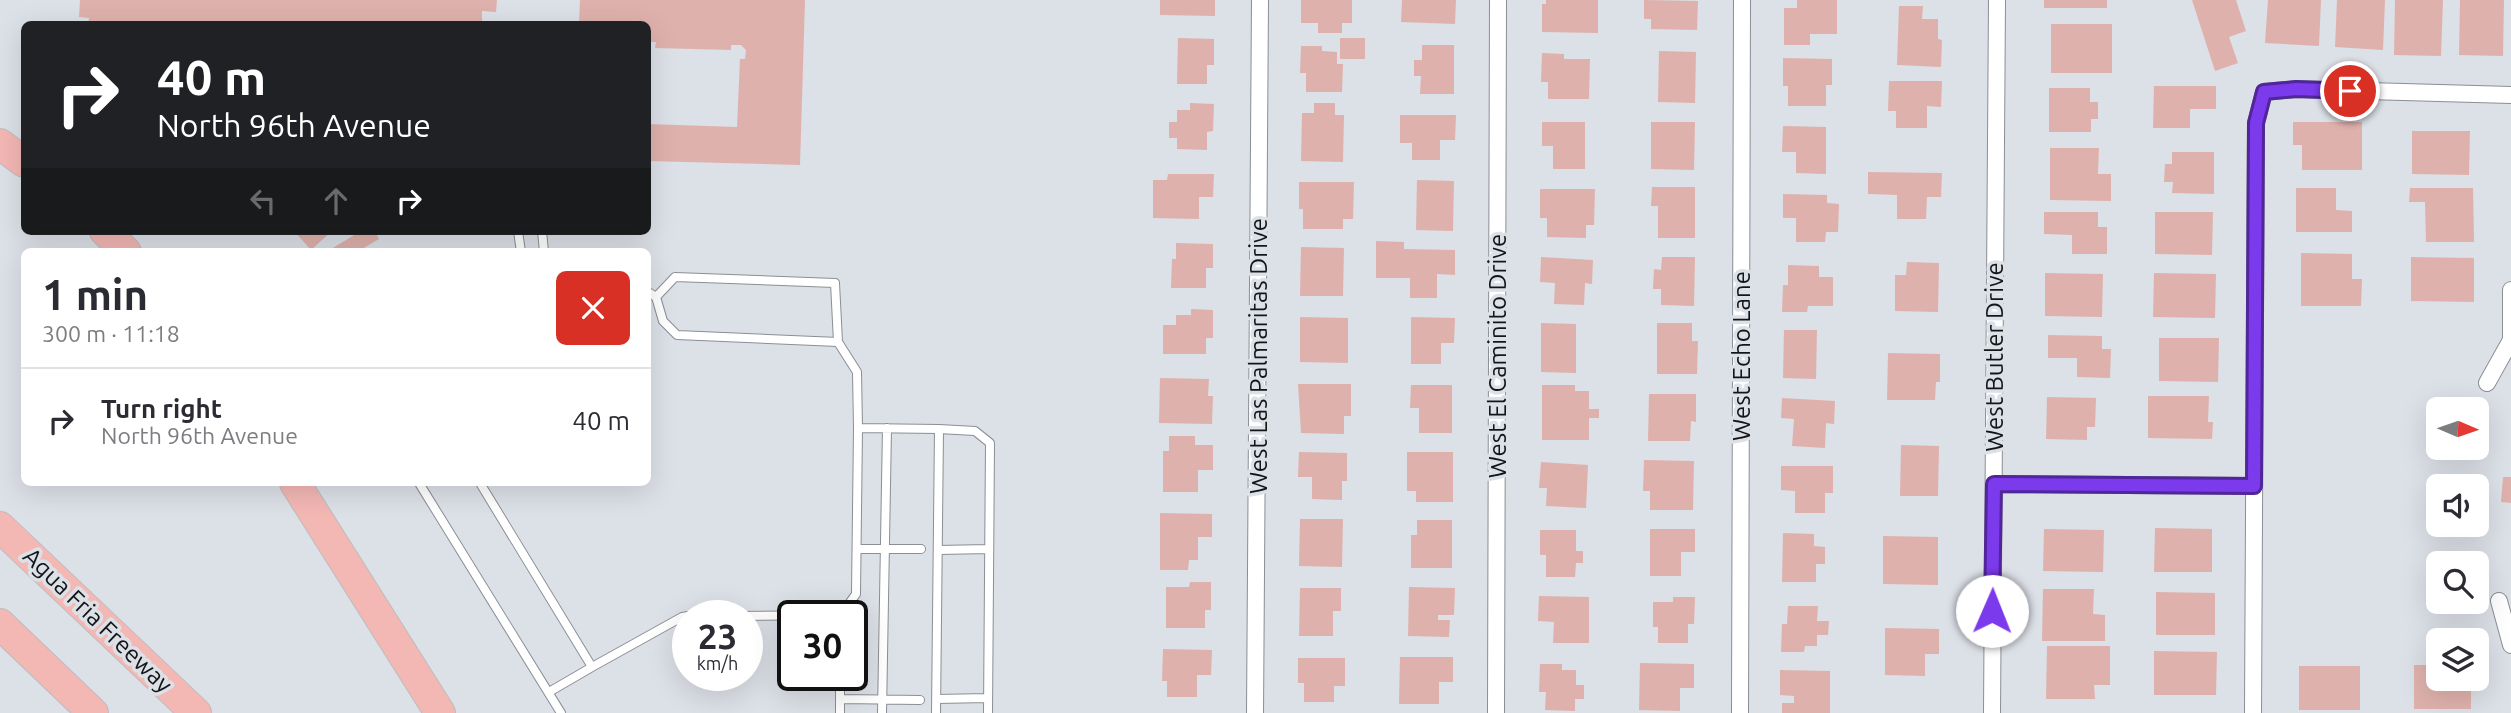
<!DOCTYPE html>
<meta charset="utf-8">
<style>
:root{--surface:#fff;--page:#f2f2f3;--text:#2b2b33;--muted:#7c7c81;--line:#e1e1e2}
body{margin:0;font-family:Ubuntu,sans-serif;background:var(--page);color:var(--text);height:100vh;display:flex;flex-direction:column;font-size:26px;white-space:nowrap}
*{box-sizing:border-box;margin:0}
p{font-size:23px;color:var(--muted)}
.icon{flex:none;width:38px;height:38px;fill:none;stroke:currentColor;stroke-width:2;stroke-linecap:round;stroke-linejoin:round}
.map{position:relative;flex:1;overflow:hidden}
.panel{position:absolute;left:21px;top:248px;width:630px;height:238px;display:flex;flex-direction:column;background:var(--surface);border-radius:10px;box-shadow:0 7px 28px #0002}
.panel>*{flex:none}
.guide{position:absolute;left:21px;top:21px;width:630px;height:214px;border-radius:10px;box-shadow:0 7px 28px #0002;background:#202124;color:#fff;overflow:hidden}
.needle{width:46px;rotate:92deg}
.tools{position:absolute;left:2426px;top:397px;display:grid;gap:14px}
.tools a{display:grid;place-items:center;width:63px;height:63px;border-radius:10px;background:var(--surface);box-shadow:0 7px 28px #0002;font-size:35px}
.speed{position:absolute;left:672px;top:600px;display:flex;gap:14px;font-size:35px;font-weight:700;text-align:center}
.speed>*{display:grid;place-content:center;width:91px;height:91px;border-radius:50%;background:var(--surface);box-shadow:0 7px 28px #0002;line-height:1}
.speed small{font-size:18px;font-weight:400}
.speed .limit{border:4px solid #111;border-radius:10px;background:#fff;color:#111}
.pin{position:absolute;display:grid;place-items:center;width:60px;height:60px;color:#fff;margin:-30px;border:4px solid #fff;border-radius:50%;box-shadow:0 2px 7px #0007}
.me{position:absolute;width:77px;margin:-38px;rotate:1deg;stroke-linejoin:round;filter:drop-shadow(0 0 5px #0008)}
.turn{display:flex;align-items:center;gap:24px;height:147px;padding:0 21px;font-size:32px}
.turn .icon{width:91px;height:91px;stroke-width:2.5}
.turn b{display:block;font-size:49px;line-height:60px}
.lanes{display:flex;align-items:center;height:66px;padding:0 21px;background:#0003;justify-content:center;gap:35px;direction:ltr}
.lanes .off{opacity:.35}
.round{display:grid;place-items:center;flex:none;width:74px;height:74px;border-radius:10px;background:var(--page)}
.headline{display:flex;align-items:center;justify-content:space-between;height:119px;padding:0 21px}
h1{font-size:42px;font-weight:700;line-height:52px}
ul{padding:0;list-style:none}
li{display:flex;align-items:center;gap:21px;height:105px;padding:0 21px;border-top:2px solid var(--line)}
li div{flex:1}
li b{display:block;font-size:26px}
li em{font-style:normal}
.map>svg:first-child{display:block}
.building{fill:#dfb1ac}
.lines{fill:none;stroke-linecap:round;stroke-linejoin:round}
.lane-casing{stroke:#8b8f95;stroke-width:10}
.street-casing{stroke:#8b8f95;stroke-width:18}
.highway-casing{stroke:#bdbdbe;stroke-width:32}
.lane{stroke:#fff;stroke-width:8}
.street{stroke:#fff;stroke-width:16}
.highway{stroke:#f3b7b4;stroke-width:30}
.route-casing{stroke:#51269a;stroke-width:18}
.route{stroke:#7c3aed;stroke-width:12}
.labels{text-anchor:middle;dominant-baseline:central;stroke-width:7;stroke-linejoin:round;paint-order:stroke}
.street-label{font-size:24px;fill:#131517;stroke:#dce0e7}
</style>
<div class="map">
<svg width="2511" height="713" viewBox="0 0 2511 713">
<rect width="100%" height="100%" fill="#dce0e7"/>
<path class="building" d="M80 0H497L496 12 482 11V24H88L89 18 79 17Z
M580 0H805L800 165 648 161V124L737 127 740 59H745L746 50 741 45H731V50L655 48 656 42H648V24H579Z
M1160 0H1215V16L1160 15Z
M1301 0H1352V23H1342V33H1318V23H1301Z
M1402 0H1456L1455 24 1401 22Z
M1546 0H1598V33L1542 32V4H1546Z
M1644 0 1698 1 1697 30 1651 29V19H1644Z
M1797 0H1837V34H1810V45H1784V8H1797Z
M2044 0H2107V8H2044Z
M2192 0H2236L2246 31 2229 37 2238 63 2215 71Z
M2268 0H2321L2319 46 2265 43Z
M2337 0H2385L2383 50 2335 47Z
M2395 0H2443L2441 56 2394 55Z
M2460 0H2504L2503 56 2459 55Z
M1899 6H1923L1922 19H1938V39L1942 40 1941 67 1897 65Z
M2051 24H2112V73H2051Z
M1178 38 1214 39V65H1207V84H1177Z
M1340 38H1365V59H1340Z
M1422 45H1454V94H1420L1421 76H1414V60H1422Z
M1301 46H1322V51L1337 52V64H1343L1342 92H1306V73H1300Z
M1659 51 1696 52 1695 103 1658 102Z
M1542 53 1564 54V59H1590L1589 99H1548V82H1541Z
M1783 58 1832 59V85H1826V106H1788V86H1783Z
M1889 81H1942L1941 107 1927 106V128H1896V111H1888Z
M2154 86H2216V109H2190V128H2153Z
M2049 88H2090V102H2098V119H2091V132H2049Z
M1190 103 1214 104 1213 131 1207 132V150L1177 149V138H1169V122H1177V110H1190Z
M1314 103H1335V115H1344L1343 162 1301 161 1302 113H1314Z
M1400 115H1456L1455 140H1440V160H1412V143H1400Z
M1542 122H1585V169H1553V146H1542Z
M1651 122H1695L1694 170 1651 169Z
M2293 122H2362V170H2302V145H2293Z
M1783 126 1826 127V174L1796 173V152H1782Z
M2412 131H2470L2469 175 2412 174Z
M2050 148H2099L2098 174H2111V201L2050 200Z
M2172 152H2214V194L2172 193 2173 182H2164L2165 164H2172Z
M1868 172 1942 173 1941 197H1927L1926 219H1897V195L1868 194Z
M1168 174H1214L1213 197H1199V219L1153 218V180H1167Z
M1417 180 1454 181 1453 231 1416 230Z
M1299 182H1354L1353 219H1343V229H1303V209H1299Z
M1652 187H1695V238H1658V206H1651Z
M2296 188H2336V210L2352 211V232H2296Z
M2410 188H2473L2474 242H2426L2425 202H2409Z
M1540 189H1595L1594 225H1586V238L1547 237V218H1540Z
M1783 194 1827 195V203L1839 204 1838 232H1826L1825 242H1796V218H1783Z
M2044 212H2098V227H2107V254H2072V235L2044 234Z
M2155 212H2213L2212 255 2155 254Z
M294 231H332L311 250Z
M361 231H375L379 239 357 252H326Z
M1376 241 1404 242V249L1455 250V275L1437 274V298H1410V278H1376Z
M1176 243 1213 244V268H1206V288H1171L1172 259H1176Z
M1301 247 1344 248 1343 296H1300Z
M2301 253 2352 254V279H2362L2361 306H2301Z
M1541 257 1593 260 1592 284 1585 283 1584 305 1554 304 1555 283 1540 282Z
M1662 257H1695L1694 306 1661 305V289H1653L1654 269 1661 270Z
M2411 257 2474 258V302L2411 301Z
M1907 262 1939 263 1938 312 1895 311V275H1906Z
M1788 265 1819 266V277H1833V306H1808L1807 312H1782L1783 285H1788Z
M2045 273 2103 274 2102 317 2045 316Z
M2154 273 2216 274 2215 318 2153 317Z
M1191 309 1213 310V338H1206V354H1163V325H1176V315H1191Z
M1300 317 1348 318V363L1300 362Z
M1411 317 1455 318 1454 343H1441V364H1411Z
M1541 323 1576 324V373L1541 372Z
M1657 323H1692V341H1698L1697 374H1657Z
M1784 330H1817L1816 379 1783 378Z
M2048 335 2102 336V349H2111L2110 378 2077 377V358H2048Z
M2159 338H2219L2218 382 2159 381Z
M1888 353 1940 354V382H1936L1935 400H1887Z
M1160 378 1209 379 1208 396H1213L1212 424 1159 423Z
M1298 384H1351V416H1344V434L1301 433Z
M1411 385H1452V433H1419V408H1410Z
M1542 385H1575V391H1589V409H1599V418H1589V440H1542Z
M1649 394H1696V422L1691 421 1690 441H1648Z
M2148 396H2209L2208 422H2213L2212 439 2148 438Z
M2047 397 2096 398 2095 427H2087V440L2046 439Z
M1782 398 1835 401 1834 424 1826 423 1825 448 1792 446 1794 419 1781 418Z
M1169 436H1195V445H1213V470H1198V492H1163V451H1169Z
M1901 445 1939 446 1938 496H1900Z
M1299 452 1347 453V481H1342V500L1312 499V477H1298Z
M1407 452H1453V502H1416V491H1407Z
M1644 460 1694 461 1693 510H1650V491H1643Z
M1541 462 1588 465 1586 508 1546 506 1547 488H1539Z
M1781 466H1833V493H1825V513H1795V491L1781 490Z
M2503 477H2511V503L2501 502Z
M1160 513 1212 514V537H1198V560H1189L1188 570H1160Z
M1300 519H1343L1342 567 1299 566Z
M1417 520H1452V568H1411V535H1417Z
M2155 528 2212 529V572H2154Z
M1650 529H1695V552H1681V576H1650Z
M2044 529 2104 530 2103 572 2043 571Z
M1540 530H1576V551H1583V563H1576L1575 577H1546V555H1540Z
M1783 533 1814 534V546L1825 547V564H1816V582H1782Z
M1883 536 1938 537V585L1883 584Z
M1190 582H1211V610H1205V628H1166V587H1189Z
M1409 587 1455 588 1454 615H1438V620H1450L1449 637 1408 636Z
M1300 588H1341V611H1333V636H1299Z
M2043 589H2094L2093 614 2105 615V641H2042Z
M2156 592 2215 593V635H2156Z
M1539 596 1589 597V643H1553L1554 622 1538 621Z
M1673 597H1695L1694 624H1688V643H1658V627H1653V602H1673Z
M1788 606H1818L1817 621H1829L1828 635H1817V646H1805L1804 652H1781L1782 624H1787Z
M1885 628 1939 629V654H1925V676L1885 675Z
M2047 646H2110V685H2094L2095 699H2046Z
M1163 649 1212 650 1211 675H1197V697H1167V681H1162Z
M2154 651 2217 652 2216 695H2154Z
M1400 657H1453V682H1439V704H1399Z
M1298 658H1345V686H1334V702H1304V683H1298Z
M1640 663 1694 664V688H1680V711L1639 710Z
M1540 664H1562V670H1576V685H1584V699H1575V711L1545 710 1546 692H1539Z
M2414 665H2438V679H2471V709H2414Z
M2299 666H2360V710H2299Z
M1780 670 1830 671V713H1782V703H1794V696L1780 695Z"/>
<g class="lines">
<defs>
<path id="lane" d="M518 231 521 252
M542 231 544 252
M648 292 656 297
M838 342 835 283 675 277 656 297 663 321 677 335 838 342 857 372 858 428
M419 483 561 713
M480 483 592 667 682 617 688 616
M857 549H921
M938 550 989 549
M732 616 841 615 856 594 858 428 939 429
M549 692 592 667
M840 699 920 700
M936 699 988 698
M840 713V676
M882 713 887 428
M936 713 939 429 975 431 990 443 988 713"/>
<path id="street" d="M2487 383 2511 340V290
M1994 484 2254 486
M2499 601 2511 645
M1255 713 1260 0
M1496 713 1498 0
M1740 713 1742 0
M1992 713 1997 0
M2253 713 2256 123 2264 92 2296 89 2511 95"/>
<path id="highway" d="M0 144 24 162
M105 231 126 252
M295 483 440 713
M0 527 196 713
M0 624 93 713"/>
</defs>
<use href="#lane" class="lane-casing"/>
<use href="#street" class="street-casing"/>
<use href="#highway" class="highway-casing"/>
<use href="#lane" class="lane"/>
<use href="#street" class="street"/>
<use href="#highway" class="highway"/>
</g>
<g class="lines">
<defs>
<path id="route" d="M1992 611 1994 484 2254 486 2256 123 2264 92 2296 89 2350 91"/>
</defs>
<use href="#route" class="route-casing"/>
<use href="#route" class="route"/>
</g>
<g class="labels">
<g class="street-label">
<text transform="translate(1258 356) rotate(-90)">West Las Palmaritas Drive</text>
<text transform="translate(1497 356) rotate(-90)">West El Caminito Drive</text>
<text transform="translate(1741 356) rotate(-90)">West Echo Lane</text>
<text transform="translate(1994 357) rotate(-90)">West Butler Drive</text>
<text transform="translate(98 620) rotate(44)">Agua Fria Freeway</text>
</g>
</g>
</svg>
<div class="tools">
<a><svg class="needle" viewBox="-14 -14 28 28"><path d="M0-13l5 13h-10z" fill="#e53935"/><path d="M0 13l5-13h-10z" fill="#7c7c81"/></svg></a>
<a><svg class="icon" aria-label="sound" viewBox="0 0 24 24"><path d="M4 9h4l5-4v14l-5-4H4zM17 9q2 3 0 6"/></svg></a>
<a><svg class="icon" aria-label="search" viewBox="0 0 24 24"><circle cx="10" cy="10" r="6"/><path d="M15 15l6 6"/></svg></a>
<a><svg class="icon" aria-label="layers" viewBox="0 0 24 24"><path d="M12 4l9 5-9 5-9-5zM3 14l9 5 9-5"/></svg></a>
</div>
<div class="speed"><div>23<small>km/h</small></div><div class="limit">30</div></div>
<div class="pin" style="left:2350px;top:91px;background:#d93025"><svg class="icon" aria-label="arrive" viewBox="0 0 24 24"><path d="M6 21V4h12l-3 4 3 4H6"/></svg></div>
<svg class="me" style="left:1992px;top:611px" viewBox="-20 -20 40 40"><circle r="19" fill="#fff"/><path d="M0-13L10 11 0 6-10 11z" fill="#7c3aed"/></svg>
<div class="guide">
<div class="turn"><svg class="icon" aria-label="right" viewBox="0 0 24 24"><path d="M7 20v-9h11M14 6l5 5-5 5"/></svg><div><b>40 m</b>North 96th Avenue</div></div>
<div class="lanes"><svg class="icon off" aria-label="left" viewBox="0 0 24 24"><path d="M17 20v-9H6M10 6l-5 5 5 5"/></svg><svg class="icon off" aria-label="ahead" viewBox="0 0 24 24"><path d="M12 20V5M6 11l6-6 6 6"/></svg><svg class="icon" aria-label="right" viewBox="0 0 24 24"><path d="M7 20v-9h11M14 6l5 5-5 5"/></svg></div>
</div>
<section class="panel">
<div class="headline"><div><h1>1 min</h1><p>300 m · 11:18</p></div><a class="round" style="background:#d93025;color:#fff"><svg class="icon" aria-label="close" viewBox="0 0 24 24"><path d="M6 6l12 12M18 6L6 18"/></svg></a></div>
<ul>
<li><svg class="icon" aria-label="right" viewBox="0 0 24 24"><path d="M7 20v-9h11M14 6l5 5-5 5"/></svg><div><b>Turn right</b><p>North 96th Avenue</p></div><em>40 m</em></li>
</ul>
</section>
</div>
